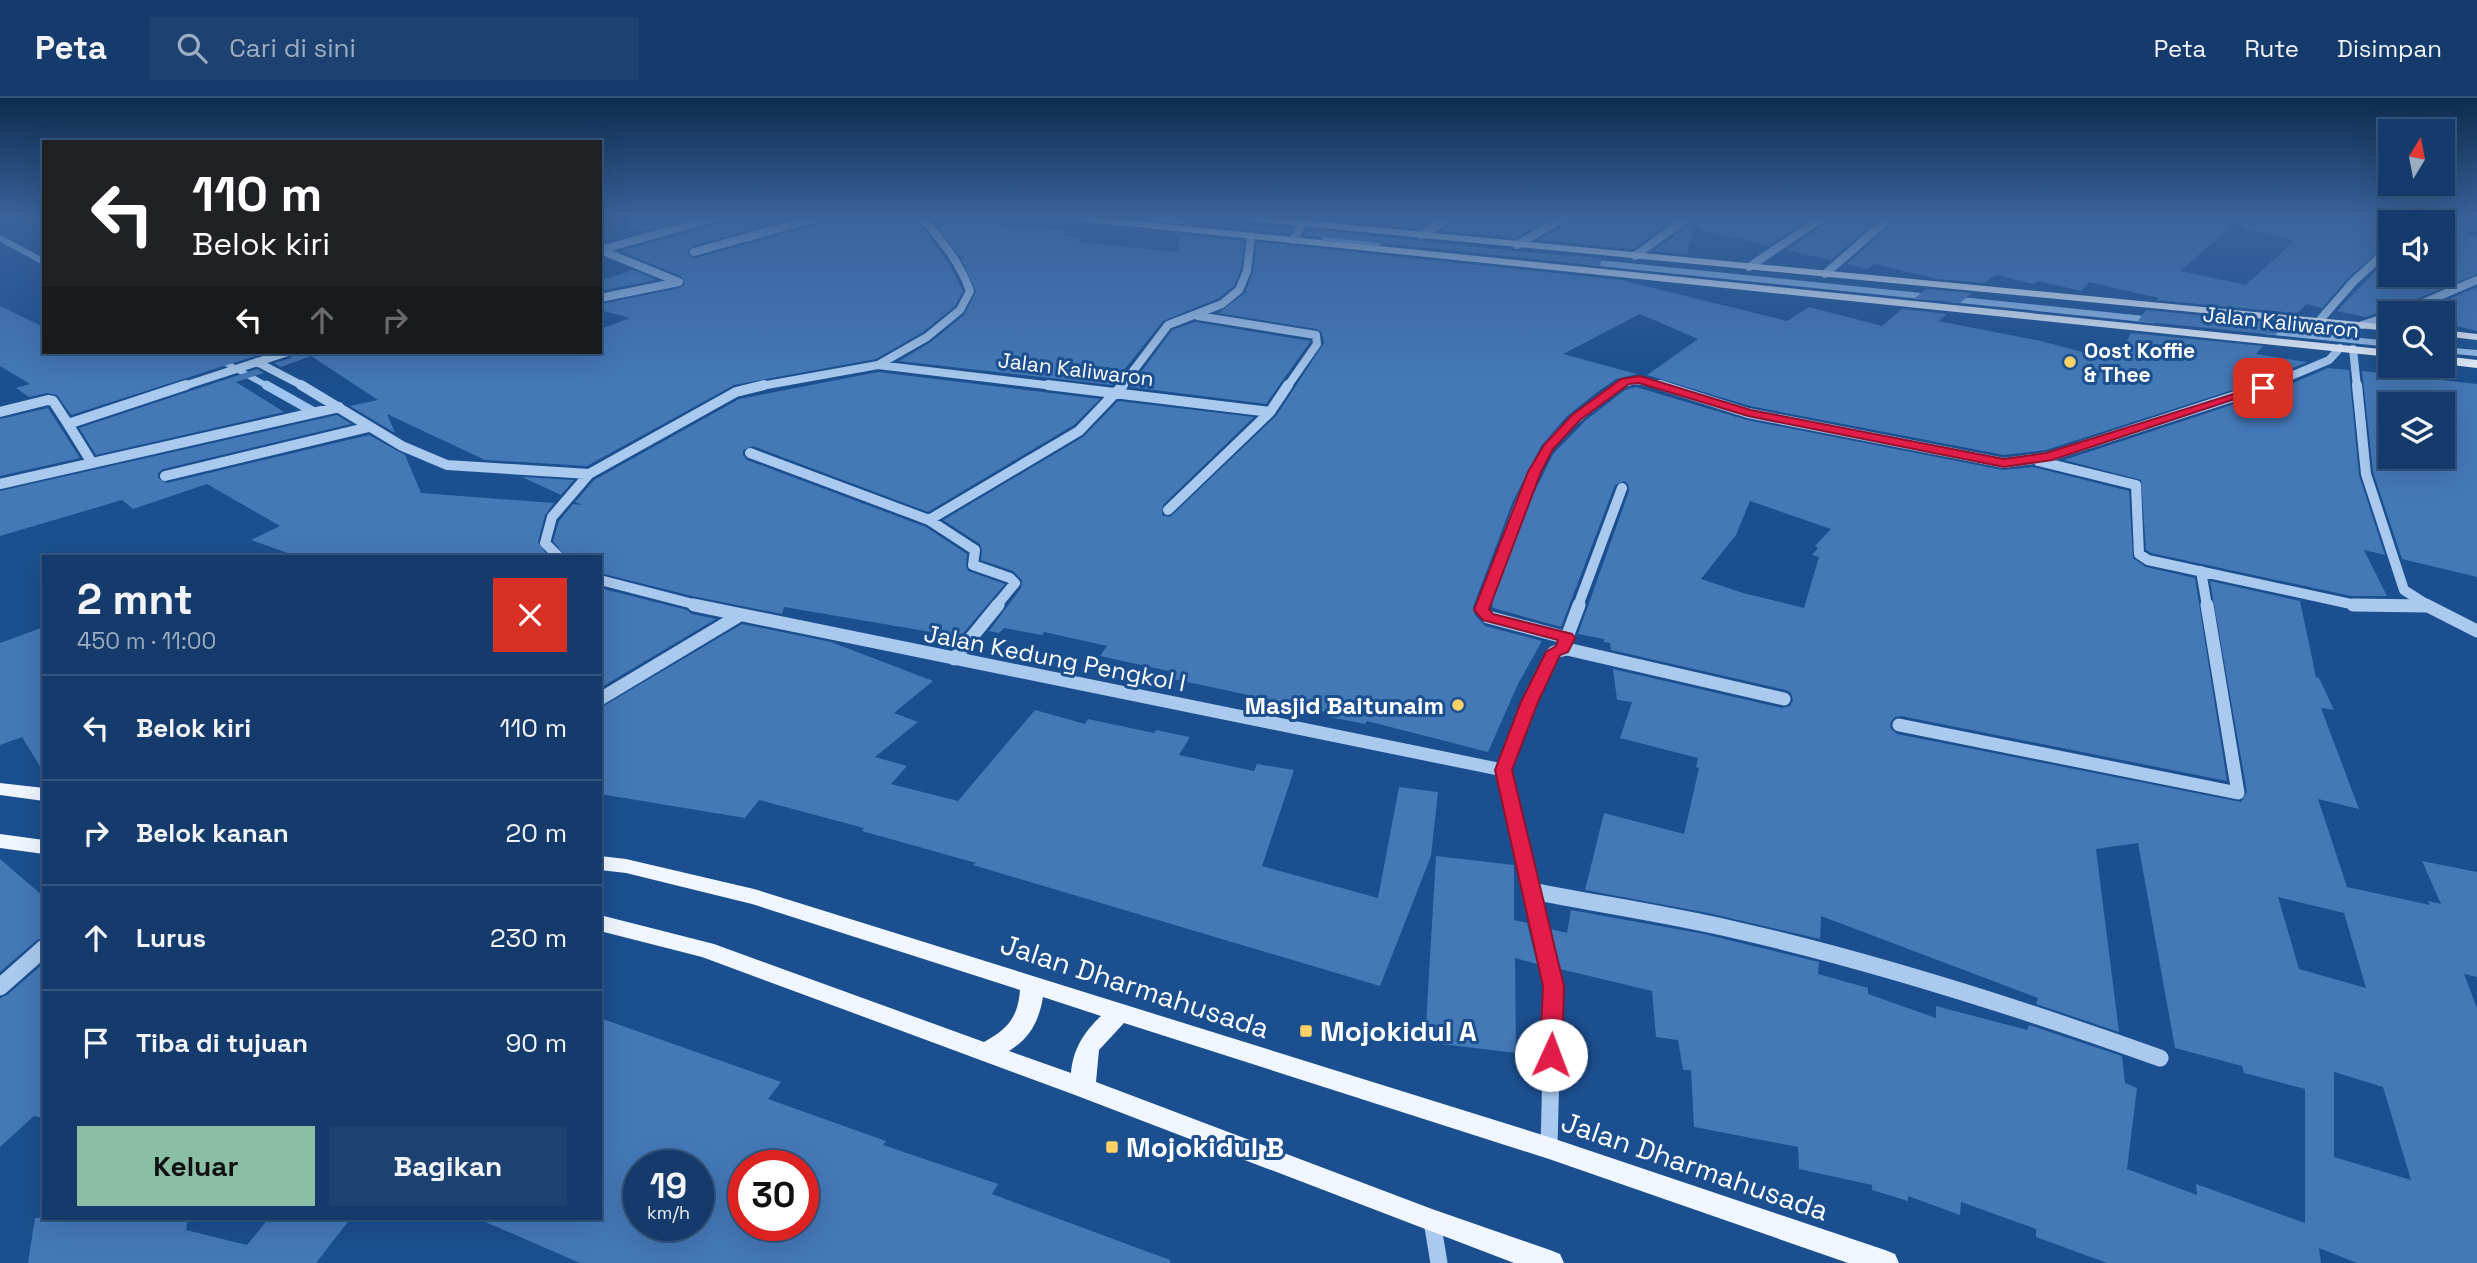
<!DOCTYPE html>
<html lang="id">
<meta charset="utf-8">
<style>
:root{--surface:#143b6b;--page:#1d4271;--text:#f1f3f6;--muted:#9dadc1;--line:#33557e;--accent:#8abfa5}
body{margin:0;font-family:"Space Grotesk",sans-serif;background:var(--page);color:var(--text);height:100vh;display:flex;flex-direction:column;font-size:26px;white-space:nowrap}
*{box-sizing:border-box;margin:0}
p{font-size:23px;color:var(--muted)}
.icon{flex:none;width:38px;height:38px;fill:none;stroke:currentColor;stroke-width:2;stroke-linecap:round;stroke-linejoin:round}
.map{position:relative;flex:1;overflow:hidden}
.drawer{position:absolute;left:42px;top:457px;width:560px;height:665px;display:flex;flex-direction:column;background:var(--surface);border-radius:0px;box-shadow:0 7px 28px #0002,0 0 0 2px var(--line)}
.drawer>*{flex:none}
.top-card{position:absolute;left:42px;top:42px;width:560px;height:214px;border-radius:0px;box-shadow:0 7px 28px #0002,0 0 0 2px var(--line);background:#202124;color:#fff;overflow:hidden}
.needle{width:46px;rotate:10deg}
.fabs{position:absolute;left:2378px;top:21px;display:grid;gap:14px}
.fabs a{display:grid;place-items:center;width:77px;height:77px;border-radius:0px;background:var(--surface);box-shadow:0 7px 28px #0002,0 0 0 2px var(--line);font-size:35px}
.speed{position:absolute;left:623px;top:1052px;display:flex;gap:14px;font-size:35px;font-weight:700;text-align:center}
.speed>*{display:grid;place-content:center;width:91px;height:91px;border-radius:50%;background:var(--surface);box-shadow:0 7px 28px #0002,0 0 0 2px var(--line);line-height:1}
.speed small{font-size:18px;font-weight:400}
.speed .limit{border:10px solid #d22;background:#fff;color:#111}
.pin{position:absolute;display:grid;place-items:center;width:60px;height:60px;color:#fff;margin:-30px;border-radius:14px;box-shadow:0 4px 10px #0006}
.me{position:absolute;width:77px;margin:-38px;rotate:2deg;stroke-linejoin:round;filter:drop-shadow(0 0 5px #0008)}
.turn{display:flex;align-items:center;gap:24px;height:147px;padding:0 35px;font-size:32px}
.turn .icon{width:91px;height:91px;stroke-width:2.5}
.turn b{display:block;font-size:49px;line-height:60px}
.lanes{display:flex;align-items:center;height:66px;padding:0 35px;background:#0003;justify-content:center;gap:35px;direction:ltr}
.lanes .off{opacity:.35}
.round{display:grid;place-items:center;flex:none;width:74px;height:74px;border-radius:0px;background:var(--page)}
.head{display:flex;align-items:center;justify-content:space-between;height:119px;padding:0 35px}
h1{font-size:42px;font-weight:700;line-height:52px}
.cta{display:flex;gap:14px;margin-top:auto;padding:14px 35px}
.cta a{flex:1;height:80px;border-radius:0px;background:var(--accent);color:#111;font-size:28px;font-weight:700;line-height:80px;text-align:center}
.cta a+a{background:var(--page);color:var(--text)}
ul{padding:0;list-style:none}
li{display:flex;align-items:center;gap:21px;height:105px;padding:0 35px;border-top:2px solid var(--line)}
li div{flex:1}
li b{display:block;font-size:26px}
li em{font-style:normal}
header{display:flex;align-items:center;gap:42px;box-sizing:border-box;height:98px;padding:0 35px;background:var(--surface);border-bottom:2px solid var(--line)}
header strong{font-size:33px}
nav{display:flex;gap:38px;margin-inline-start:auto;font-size:24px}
.search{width:490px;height:63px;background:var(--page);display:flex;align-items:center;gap:18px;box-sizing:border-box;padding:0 24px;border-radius:0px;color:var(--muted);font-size:26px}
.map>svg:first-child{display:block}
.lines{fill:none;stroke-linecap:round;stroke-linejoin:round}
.stream-far1{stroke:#9cc4f0;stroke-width:6}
.stream{stroke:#9cc4f0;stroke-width:9}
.building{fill:#4478b7;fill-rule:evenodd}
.minor-far3{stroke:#a9c9ee;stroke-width:8}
.minor-far2{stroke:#a9c9ee;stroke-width:10}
.minor-far1{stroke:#a9c9ee;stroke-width:13}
.minor{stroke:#a9c9ee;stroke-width:17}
.major{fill:#f0f6ff;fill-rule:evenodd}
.route{fill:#e11d48;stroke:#92132f;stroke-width:2}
.poi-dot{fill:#ffd166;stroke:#1b4f8f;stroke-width:2.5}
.labels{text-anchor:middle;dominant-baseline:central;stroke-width:6;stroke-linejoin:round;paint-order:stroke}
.far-street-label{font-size:21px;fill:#fff;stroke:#1b4f8f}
.far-poi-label{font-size:21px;font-weight:bold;fill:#fff;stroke:#1b4f8f;text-anchor:start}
.street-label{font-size:24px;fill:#fff;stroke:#1b4f8f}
.poi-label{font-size:24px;font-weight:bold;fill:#fff;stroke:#1b4f8f;text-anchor:end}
.near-street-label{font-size:28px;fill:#fff;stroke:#1b4f8f}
.near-poi-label{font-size:28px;font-weight:bold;fill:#fff;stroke:#1b4f8f;text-anchor:start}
</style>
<header>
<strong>Peta</strong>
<div class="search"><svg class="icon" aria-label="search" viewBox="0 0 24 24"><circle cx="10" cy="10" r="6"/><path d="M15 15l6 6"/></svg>Cari di sini</div>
<nav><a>Peta</a><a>Rute</a><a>Disimpan</a></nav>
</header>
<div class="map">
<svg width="2477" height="1165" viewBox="0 0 2477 1165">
<rect width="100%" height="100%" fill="#1b4f8f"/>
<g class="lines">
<path class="stream-far1" d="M1151 120 1193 124
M1324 139 1378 145
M0 140 44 164
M1589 164 1931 199
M1951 201 2154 222
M2264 233 2390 246
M2443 252 2477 255
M206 254 269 289"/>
<path class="stream" d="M266 287 314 314 308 315"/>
</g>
<path class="building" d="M631 120H691L644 133 630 129Z
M721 120H792L692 148 688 153 690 159 696 160 818 126 822 120H916L950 167 963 193 955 208 923 234 876 261 734 287 587 368 485 362 387 316 395 335 350 308 378 302 311 258 281 269 274 265 291 260 294 254H600V231L630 220 600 212V206L680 190 685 186 681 178 620 153 717 126Z
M931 120H992L993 127 1069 133 1063 137 1083 140 1077 144 1179 154 1180 136 1244 143 1241 171 1234 188 1219 200 1163 223 1112 287 899 263 931 244 964 217 976 194 961 160Z
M1181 120H1242L1249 126 1293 130 1289 136 1181 125Z
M1317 120H1437L1419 131Z
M1456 120H1550L1516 140 1441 133 1454 125Z
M1569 120H1676L1633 151 1538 142 1566 126Z
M1694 120H1696L1687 157 1653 153 1691 125Z
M1700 120H1810L1769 148 1698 131Z
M1828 120H1879L1831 162 1787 152 1826 125Z
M1892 120H2242L2180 173 2246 187 2294 143 2243 130 2244 120H2414L2412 124H2390V144L2349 179 2322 210 2307 206 2297 215 2156 202 2159 200 2089 184 2081 193 2038 183 2033 186 1997 177 1984 185 1938 181 1874 166 1868 171 1847 166 1890 128Z
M2430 120H2475L2464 129 2473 131 2467 136 2477 138V176L2397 209 2394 213 2388 212 2365 219 2337 213 2390 158V177H2443V124H2429Z
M1307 131 1516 153 1602 160 1600 168 1303 137Z
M1257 144 1621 182 1787 223 1809 209 1882 228 1902 211 1947 216 1938 223 2041 243 2116 263 2131 235 2263 248 2256 256 2307 264 2270 280 2046 352 2004 357 1750 308 1647 277 1698 241 1640 216 1563 256 1637 276 1616 281 1596 295 1566 319 1541 348 1513 403 1473 509 1475 517 1485 528 1542 543 1518 586 1488 654 1367 623 1365 626 1330 619 1331 615 1169 580 1173 574 1100 558 1107 548 1044 534 1042 537 1004 530 999 535 989 533 1021 490 1022 482 1013 473 981 462 982 452 980 446 943 422 1083 339 1118 303 1254 319 1163 407 1162 417 1170 419 1276 318 1324 245 1322 235 1317 231 1218 215 1245 195 1253 174Z
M633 172 656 182 600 193V183Z
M2477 189V233L2443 225V215H2416Z
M1926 191 1972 195 1960 205 1915 200Z
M0 208 44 229V254H268L71 317 57 297 47 295 29 299 16 290 30 286 0 268Z
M2146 212 2287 226 2275 237 2138 223Z
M1195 224 1310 243V244L1266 306 1130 289 1172 232Z
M2328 270 2349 272 2359 377 2385 457 2364 452 2387 498H2351L2151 455 2146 452 2141 382 2064 362 2271 294Z
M257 271 264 275 236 284 284 314 96 357 79 330Z
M2362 273 2477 286V479L2402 461 2373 374ZM2390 306H2443V359H2390Z
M878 274 1100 301 1074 327 928 414 753 348 743 352V357L747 362 926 429 967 456 966 467 968 473 1005 486 960 539 784 509 782 516 692 498 600 475V458H565L553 443 559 423 573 406 582 407 575 404 594 382 739 301Z
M1636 289 1747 322 2003 372 2033 369 2129 393 2133 460 2146 469 2195 480 2227 683 1901 618 1895 619 1890 625 1891 631 1897 636 2241 704 2247 694 2210 483 2300 503 2316 579 2319 580 2334 612 2321 610 2359 711 2318 701 2347 789 2430 807 2428 803 2441 806 2422 763 2477 774V879L2464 876 2477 910V1165H2357L2319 1150 2321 1165H2107L2036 1139V1131L1961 1104 1960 1117 1908 1098V1103L1872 1092V1087L1799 1071 1798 1049 1694 1029 1691 972H1683L1678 942 1656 939 1652 893 1560 871 1551 831 1567 835 1571 812 1704 836 1819 864 1818 876 1868 890V896L1936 920V908L2027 932 2029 927 2122 958 2125 985 2137 990 2127 1071 2197 1097 2196 1086 2305 1125V991L2244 975 2242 968 2175 950 2138 745 2096 751 2119 934 2036 906 2038 900 1821 818 1820 841 1708 815 1585 792 1604 715 1684 736 1699 670 1696 669 1698 660 1620 640 1632 604 1617 602 1613 571 1782 610 1790 608 1793 602 1791 595 1786 592 1611 552 1610 545 1604 544V541L1578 536 1629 393 1628 386 1624 383 1615 387 1561 529 1493 510 1492 504 1527 409 1553 356 1586 322 1625 292ZM1750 403 1831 431 1815 448 1818 450 1812 457 1819 459 1804 510 1743 495 1701 481 1736 437ZM2278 799 2344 815 2366 890 2299 871ZM2334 974 2383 989 2411 1082 2334 1059Z
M48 310 80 360 0 378V321Z
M337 317 351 326 163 371 158 375V380L167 385 369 337 405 357 421 395 554 405 545 417 538 444 548 458H296L251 442 280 428 207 386 133 411 122 402 0 438V393Z
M522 379 574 382 561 397Z
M600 490 687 512 692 516 716 521 600 590Z
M742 526 831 544 933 583 894 615 918 624 875 659 907 668 891 686 958 703 1035 612 1085 626 1088 621 1154 635 1156 632 1190 639 1179 657 1254 673 1257 666 1294 672 1262 768 1378 800 1399 689 1438 694 1431 758 1380 888 973 767 976 765 862 733 864 730 759 702 745 720 600 696V610Z
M44 529V675L22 639 0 647V545Z
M1436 758 1514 767V822L1527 825 1537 866 1515 860 1516 955 1425 944Z
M0 761 44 799V839L37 842 0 874Z
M44 865V1020L34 1018 0 1049V900L7 897Z
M600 920 781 984 768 1001 886 1043 883 1047 998 1086 992 1096 1170 1162V1165H580L476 1120H600ZM639 1068H698V1127H639ZM744 1068H803V1127H744Z
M35 1120H188L186 1132 247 1147 269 1120H351L316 1165H28Z"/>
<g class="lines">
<path class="minor-far3" d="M2419 124 2424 120
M1421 137 1450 120
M1293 142 1303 125 1311 120
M1517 147 1563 120
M600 152 715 120
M600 152 679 184 600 200
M694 154 816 120
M1635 158 1687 120
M1749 169 1822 120
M1825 176 1886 123
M2400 215 2477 182
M1198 218 1316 237 1317 246 1287 289
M2319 223 2353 184 2390 150
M2362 227 2390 218
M2353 251 2357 289
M257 264 305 289
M878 267 1062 289
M181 289 288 254
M756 289 878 267 927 239 960 212 970 193C960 165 942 142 922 120
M1121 289 1168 227 1222 206 1239 192 1247 173 1251 138
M1618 289C1634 277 1648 284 1666 289
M2265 289 2329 262 2340 250"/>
<path class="minor-far2" d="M301 287 402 348 447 367 589 376
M1048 287 1270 314
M1660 287 1748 315 2004 365 2048 359 2269 287
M2357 287 2366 376 2404 492 2429 508
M0 314 48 302 53 303 68 326 186 287
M68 326 89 360
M750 355 929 422 975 452 973 467 1010 480 1015 485 996 508
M2038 363 2136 387 2139 456 2148 462 2360 508H2428
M165 378 369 329
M0 386 339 309
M1168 412 1270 314 1288 287
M929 422 1079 333 1123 287
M558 458 545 445 552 419 589 376 736 294 764 287
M2201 473 2207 508
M600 482 701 508
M1483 508C1501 462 1520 391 1547 352 1565 325 1595 306 1620 287
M1578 508 1622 390"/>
<path class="minor-far1" d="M694 507 1503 672
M1484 507 1482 512 1488 519 1567 540
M2353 507 2428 508
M2426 507 2477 533
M1564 547 1579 507
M954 561 998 507
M600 601 740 517
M1899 627 2238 695 2207 507
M1532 793 1537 794
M1531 794 1503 672 1529 604 1554 554 1567 551 1784 601"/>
<path class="minor" d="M1531 792 1553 888 1549 1050
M1532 793C1598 806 1665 816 1731 831 1877 864 2020 910 2160 960
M0 889 44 850
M1432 1123 1439 1165"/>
<path class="major" d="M1075 120H1108L2390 252V259L1080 123Z
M1244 120H1279L2390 227V233L1249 123Z
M2443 232 2477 236V242L2443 238Z
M2443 258 2477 262V270L2443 266Z
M0 685 44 690V703L0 697Z
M0 736 44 742V756L0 750Z
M600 758 626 761 754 791 1549 1039 1885 1152 1895 1156 1899 1165H1848L1549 1061 1124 925 1099 952 1096 984 1432 1111 1550 1152 1560 1156 1564 1165H1514L1075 997 702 859 600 833V817L714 846 984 944C1008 931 1018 919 1020 892L752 806 626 775 600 772ZM1043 899 1101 918C1084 934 1073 951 1071 975L1009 953C1030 940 1039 923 1043 899Z"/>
</g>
<linearGradient id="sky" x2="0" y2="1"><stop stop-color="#0f2b4f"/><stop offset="0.42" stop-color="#39639b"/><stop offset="1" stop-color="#39639b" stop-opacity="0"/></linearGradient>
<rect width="2477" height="283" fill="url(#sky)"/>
<path class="route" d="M1640 278 1751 312 2004 361 2046 355 2259 288 2268 290 2052 362 2004 369 1748 318 1639 285 1629 286 1580 322 1553 351 1541 374 1489 511 1493 516 1572 536 1575 540 1568 554 1560 557 1538 604 1512 672 1564 888 1562 957 1559 964 1551 966 1543 964 1540 957 1543 888 1495 672 1521 604 1546 554 1556 548 1558 542 1483 522 1474 512 1528 374 1544 347 1572 317 1621 281Z"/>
<g class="poi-dot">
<circle cx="2070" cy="264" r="7"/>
<circle cx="1458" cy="607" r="7"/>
<rect x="1299" y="926" width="14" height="14" rx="3.5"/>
<rect x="1105" y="1042" width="14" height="14" rx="3.5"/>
</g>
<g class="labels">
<g class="far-street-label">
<text transform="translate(2281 224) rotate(6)">Jalan Kaliwaron</text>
<text transform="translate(1076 271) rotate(7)">Jalan Kaliwaron</text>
</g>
<g class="far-poi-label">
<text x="2084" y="252">Oost Koffie<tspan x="2084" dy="24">&amp; Thee</tspan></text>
</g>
<g class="street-label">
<text transform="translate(1055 560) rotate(11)">Jalan Kedung Pengkol I</text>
</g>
<g class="poi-label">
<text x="1444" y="607">Masjid Baitunaim</text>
</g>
<g class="near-street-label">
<text transform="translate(1135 888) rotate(18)">Jalan Dharmahusada</text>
<text transform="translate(1695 1068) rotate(19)">Jalan Dharmahusada</text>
</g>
<g class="near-poi-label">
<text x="1320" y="933">Mojokidul A</text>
<text x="1126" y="1049">Mojokidul B</text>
</g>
</g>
</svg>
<div class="fabs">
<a><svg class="needle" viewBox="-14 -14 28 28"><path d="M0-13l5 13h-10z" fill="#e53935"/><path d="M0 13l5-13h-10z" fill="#9dadc1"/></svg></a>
<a><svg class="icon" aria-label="sound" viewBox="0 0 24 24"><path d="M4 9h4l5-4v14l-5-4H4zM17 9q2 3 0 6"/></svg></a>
<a><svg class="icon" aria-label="search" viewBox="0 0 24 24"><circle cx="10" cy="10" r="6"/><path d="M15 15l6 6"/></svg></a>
<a><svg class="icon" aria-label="layers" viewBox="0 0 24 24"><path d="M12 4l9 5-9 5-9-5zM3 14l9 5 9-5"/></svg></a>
</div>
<div class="speed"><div>19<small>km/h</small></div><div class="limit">30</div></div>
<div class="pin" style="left:2263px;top:290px;background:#d93025"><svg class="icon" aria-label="arrive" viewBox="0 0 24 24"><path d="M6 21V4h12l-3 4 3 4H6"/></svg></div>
<svg class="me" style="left:1551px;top:957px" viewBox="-20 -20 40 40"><circle r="19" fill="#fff"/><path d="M0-13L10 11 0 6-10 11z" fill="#e11d48"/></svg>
<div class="top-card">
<div class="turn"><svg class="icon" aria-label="left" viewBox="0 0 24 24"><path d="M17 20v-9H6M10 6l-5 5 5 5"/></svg><div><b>110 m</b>Belok kiri</div></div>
<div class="lanes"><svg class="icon" aria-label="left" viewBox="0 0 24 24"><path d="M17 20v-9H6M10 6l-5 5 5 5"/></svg><svg class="icon off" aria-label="ahead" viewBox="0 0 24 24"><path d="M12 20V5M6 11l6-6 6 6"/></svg><svg class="icon off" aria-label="right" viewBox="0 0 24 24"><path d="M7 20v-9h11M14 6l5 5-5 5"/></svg></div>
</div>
<section class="drawer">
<div class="head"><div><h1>2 mnt</h1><p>450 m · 11:00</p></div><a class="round" style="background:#d93025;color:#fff"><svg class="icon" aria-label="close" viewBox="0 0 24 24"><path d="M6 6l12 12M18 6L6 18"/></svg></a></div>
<ul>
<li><svg class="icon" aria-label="left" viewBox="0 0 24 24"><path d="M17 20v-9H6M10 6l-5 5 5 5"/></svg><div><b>Belok kiri</b></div><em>110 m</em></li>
<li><svg class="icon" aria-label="right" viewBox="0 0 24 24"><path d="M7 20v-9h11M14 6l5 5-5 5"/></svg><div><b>Belok kanan</b></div><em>20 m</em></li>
<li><svg class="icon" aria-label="ahead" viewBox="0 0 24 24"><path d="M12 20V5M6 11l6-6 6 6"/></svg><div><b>Lurus</b></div><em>230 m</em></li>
<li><svg class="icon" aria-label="arrive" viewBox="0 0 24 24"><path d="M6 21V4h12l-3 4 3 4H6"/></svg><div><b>Tiba di tujuan</b></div><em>90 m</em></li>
</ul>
<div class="cta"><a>Keluar</a><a>Bagikan</a></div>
</section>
</div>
